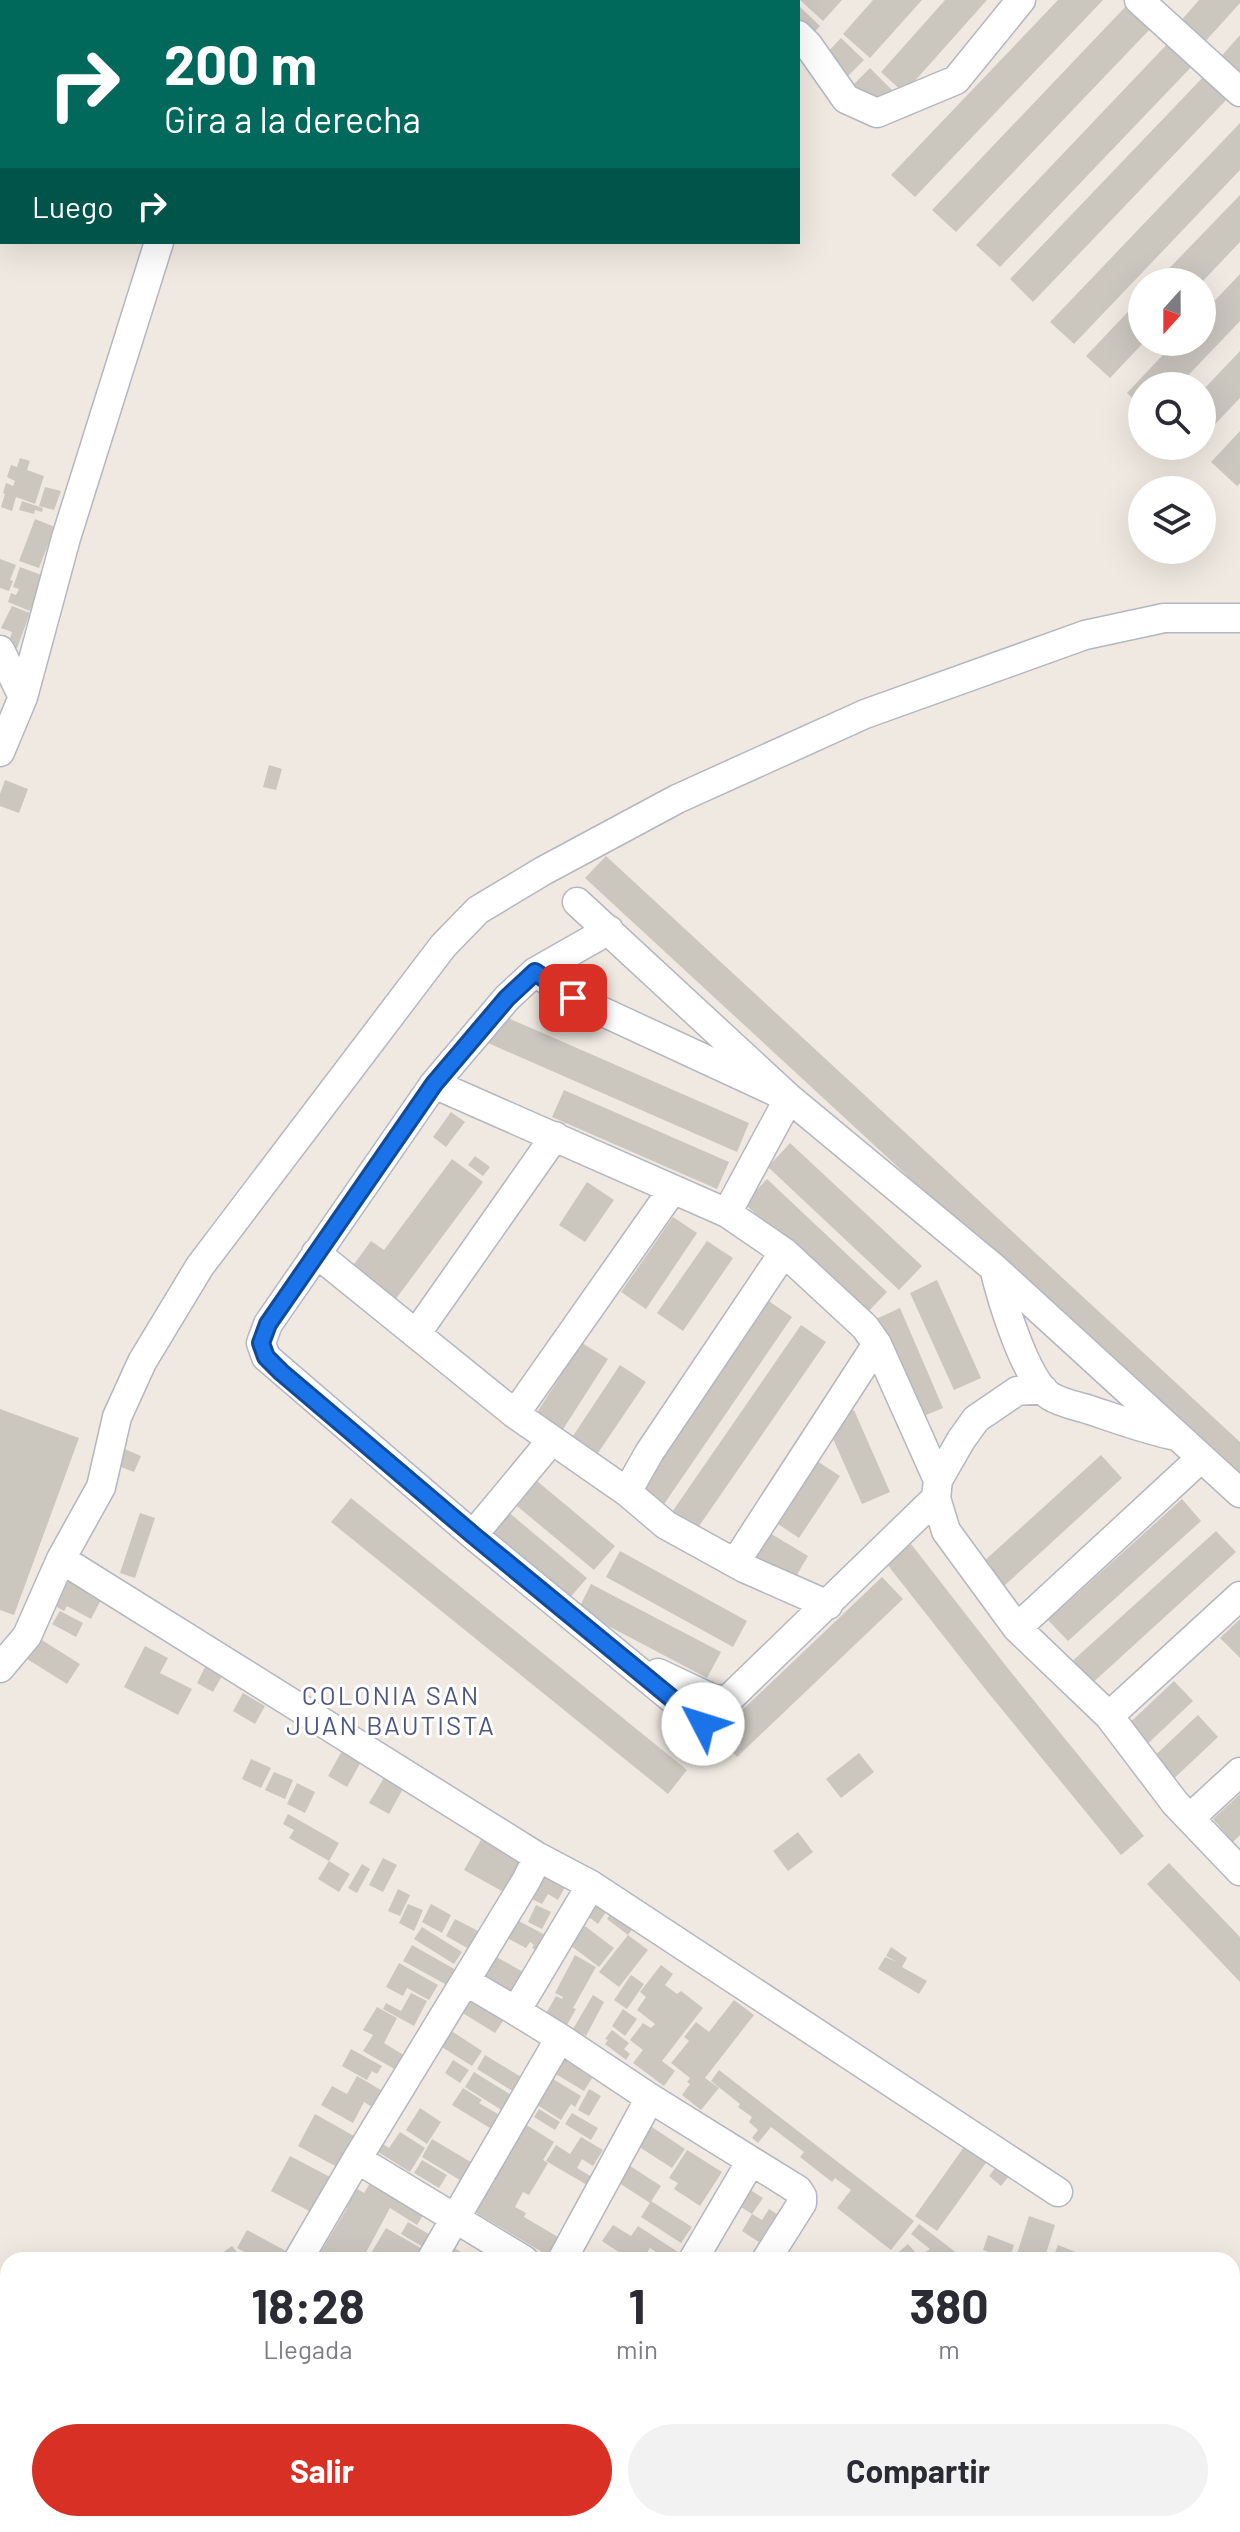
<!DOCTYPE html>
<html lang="es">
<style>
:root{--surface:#fff;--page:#f2f2f3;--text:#2b2b33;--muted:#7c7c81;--accent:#d93025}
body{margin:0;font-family:Barlow,sans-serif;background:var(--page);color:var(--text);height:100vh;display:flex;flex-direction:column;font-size:30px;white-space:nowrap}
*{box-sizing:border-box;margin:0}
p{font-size:26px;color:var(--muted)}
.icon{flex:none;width:44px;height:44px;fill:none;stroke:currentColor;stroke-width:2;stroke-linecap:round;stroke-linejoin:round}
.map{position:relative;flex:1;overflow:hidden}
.drawer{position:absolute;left:0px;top:2252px;width:1240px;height:280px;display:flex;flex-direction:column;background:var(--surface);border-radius:24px 24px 0 0;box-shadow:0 8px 32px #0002}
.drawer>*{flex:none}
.guide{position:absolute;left:0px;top:0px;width:800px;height:244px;box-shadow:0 8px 32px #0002;background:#00695c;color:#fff;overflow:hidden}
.needle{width:52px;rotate:201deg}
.fabs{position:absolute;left:1128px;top:268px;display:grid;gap:16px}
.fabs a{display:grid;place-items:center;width:88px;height:88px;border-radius:50%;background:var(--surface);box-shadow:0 8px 32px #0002;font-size:40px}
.pin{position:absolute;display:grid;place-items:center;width:68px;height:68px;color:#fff;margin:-34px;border-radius:16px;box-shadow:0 4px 12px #0006}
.me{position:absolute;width:88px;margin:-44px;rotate:310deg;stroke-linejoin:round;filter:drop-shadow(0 0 6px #0008)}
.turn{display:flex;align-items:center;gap:28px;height:168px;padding:0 32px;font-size:36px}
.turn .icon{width:104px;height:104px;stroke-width:2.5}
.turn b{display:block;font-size:56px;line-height:68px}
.then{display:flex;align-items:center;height:76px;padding:0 32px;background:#0003;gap:16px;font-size:30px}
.eta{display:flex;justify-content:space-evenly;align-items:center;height:136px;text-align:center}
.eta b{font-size:48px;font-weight:700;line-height:56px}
.button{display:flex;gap:16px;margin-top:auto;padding:16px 32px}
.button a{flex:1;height:92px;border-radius:48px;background:var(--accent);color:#fff;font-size:32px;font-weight:700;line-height:92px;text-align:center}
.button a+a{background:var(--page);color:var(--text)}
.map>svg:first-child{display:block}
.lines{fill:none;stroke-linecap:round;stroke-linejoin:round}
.river{stroke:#75cff0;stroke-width:36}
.building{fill:#cbc7bf}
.minor-casing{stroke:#b4b7c1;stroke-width:31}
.minor{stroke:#fff;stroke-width:28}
.route-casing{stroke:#114b97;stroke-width:20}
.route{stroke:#1a73e8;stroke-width:14}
.labels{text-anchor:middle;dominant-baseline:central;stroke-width:6;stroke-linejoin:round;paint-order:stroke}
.neighbourhood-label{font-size:26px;letter-spacing:2px;fill:#4d5680;stroke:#fff}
</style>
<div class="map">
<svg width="1240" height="2532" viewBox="0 0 1240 2532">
<rect width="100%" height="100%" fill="#efe9e1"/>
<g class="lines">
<path class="river" d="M1232 2377 1240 2374
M837 2532 856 2524"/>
</g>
<path class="building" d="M800 0H842L823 21Z
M873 0H922L870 58 843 34Z
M945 0H987L904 93 881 72Z
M1058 0H1103L915 197 891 175Z
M1199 0H1240V3L1203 44 1179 23Z
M1128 4 1152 27 956 232 932 210Z
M798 5 820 26 808 39 798 31Z
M1240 35V78L1219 59Z
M841 38 864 60 847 77 824 56Z
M1172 39 1196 62 1000 267 976 245Z
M870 68 895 93 877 111 852 86Z
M1206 74 1230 96 1033 302 1010 279Z
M1240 123V170L1074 344 1050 322Z
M1240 195V242L1202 282H1156Z
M1240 274V321L1178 386H1142V407L1127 393 1175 342H1202V314Z
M1142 297V342H1144L1110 378 1086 356Z
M1240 351V398L1202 438V391Z
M1240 431V483L1237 486 1211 462Z
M20 458 30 461 27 470 44 476 35 504 16 497 12 511 1 507 5 494 3 493 6 483 13 486 15 481 7 477 11 465 17 467Z
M45 487 61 491 54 510 39 506Z
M22 501 43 508 42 512 35 510 34 514 19 510Z
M35 519 55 527 39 568 19 561Z
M0 559 16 565 10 580 13 581 9 591 0 588Z
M20 567 44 576 30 611 8 602 11 593 16 595 19 589 13 587Z
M12 606 30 613 16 651 7 648 12 632 1 628Z
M269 765 282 769 276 790 263 787Z
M5 780 28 789 19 813 0 806V794Z
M606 856 1240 1442V1483L585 878Z
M501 1015 749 1123 737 1152 488 1043Z
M564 1090 729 1162 717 1189 552 1117Z
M451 1112 465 1122 446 1147 433 1137Z
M790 1143 922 1266 899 1290 768 1167Z
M475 1156 490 1167 483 1176 468 1165Z
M452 1159 483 1182 392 1304 349 1271 371 1241 384 1250Z
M767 1179 887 1292 864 1316 744 1203Z
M587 1182 614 1200 585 1242 559 1225Z
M673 1217 697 1233 646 1309 621 1292Z
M707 1241 733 1258 683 1331 657 1313Z
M937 1280 981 1378 954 1390 910 1293Z
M766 1299 792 1317 660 1510 634 1492Z
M900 1308 943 1408 919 1418 876 1319Z
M801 1325 826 1342 695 1532 670 1515Z
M582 1343 608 1359 562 1431 536 1414Z
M620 1365 646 1382 596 1456 571 1439Z
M0 1409 79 1438 14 1615 0 1610Z
M854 1410 890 1492 862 1504 826 1423Z
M115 1445 141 1456 134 1472 108 1462Z
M1101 1455 1122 1478 1004 1586 982 1563Z
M814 1459 840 1476 799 1538 772 1520Z
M537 1481 615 1546 594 1570 517 1506Z
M351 1498 687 1770 668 1794 331 1522Z
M1182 1499 1201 1521 1068 1641 1048 1620Z
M507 1511 587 1578 568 1600 488 1534Z
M140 1513 155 1518 135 1578 120 1573Z
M760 1527 808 1556 792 1583 744 1554Z
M1216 1531 1236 1552 1088 1687 1068 1665Z
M911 1544 1010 1671 1144 1836 1121 1855 986 1690 886 1563Z
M620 1551 747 1621 733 1647 606 1577Z
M63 1574 103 1596 91 1619 67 1606 64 1611 48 1602Z
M882 1577 903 1599 737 1757 716 1735Z
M591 1584 721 1652 707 1678 578 1610Z
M60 1611 83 1623 76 1637 52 1624Z
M1240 1619V1658L1220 1638Z
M37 1637 80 1664 67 1684 24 1657Z
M145 1646 168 1658 160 1673 192 1689 178 1715 124 1687Z
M206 1665 223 1674 213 1692 197 1683Z
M1174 1681 1193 1701 1140 1751 1122 1730Z
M243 1693 265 1706 255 1724 233 1711Z
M1198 1715 1218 1737 1167 1785 1147 1763Z
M343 1749 362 1760 347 1787 328 1776Z
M859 1753 874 1772 841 1798 826 1779Z
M251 1759 271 1768 261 1788 242 1779Z
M274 1772 293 1780 285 1799 265 1790Z
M385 1776 404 1787 389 1814 369 1803Z
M297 1783 315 1792 305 1813 287 1804Z
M1240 1794V1835L1233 1842 1213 1819Z
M288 1814 339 1843 329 1861 289 1838 294 1830 283 1824Z
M798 1832 813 1852 788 1871 773 1851Z
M482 1838 525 1862 507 1894 464 1870Z
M383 1858 397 1865 383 1892 369 1885Z
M329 1861 350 1874 339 1892 318 1879Z
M1169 1863 1240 1937V1982L1147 1884Z
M362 1864 370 1869 357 1893 348 1888Z
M540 1873 565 1887 558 1900 548 1894 542 1904 528 1897Z
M398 1889 410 1895 400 1916 388 1911Z
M595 1903 606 1912 598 1924 586 1915Z
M408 1904 423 1910 414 1931 399 1923Z
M431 1904 451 1915 442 1933 422 1922Z
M536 1905 551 1912 542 1929 528 1922Z
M613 1910 634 1927 628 1935 607 1919Z
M513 1918 549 1937 541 1953 532 1948 534 1945 530 1942 526 1948 503 1936Z
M455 1919 480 1932 471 1950 446 1936Z
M585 1926 614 1948 599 1967 570 1945Z
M422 1927 462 1952 454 1964 414 1939Z
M628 1935 648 1950 619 1987 599 1972Z
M412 1945 456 1970 447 1985 403 1961Z
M891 1947 907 1958 902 1967 927 1981 919 1994 878 1969 885 1957 897 1962 886 1956Z
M491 1954 525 1973 513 1995 479 1976Z
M575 1955 596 1967 573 2008 576 2009 567 2025 563 2023V2025L545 2015 556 1996 562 1999 563 1997 555 1993Z
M399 1963 438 1985 429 2000 407 1988 403 1996 386 1987Z
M661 1965 673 1974 665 1985 677 1994 681 1991 703 2008 662 2061 675 2071 664 2086 633 2063 643 2050 630 2040 643 2023 651 2028 655 2024 637 2010 646 1997 640 1992Z
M631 1975 644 1984 627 2009 614 2000Z
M411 1993 427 2001 414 2026 383 2009 386 2003 401 2011Z
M472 1994 507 2015 495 2033 461 2012Z
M593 1995 604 2002 586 2036 573 2029Z
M734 2000 754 2015 705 2078 719 2088 701 2110 682 2095 690 2084 687 2082 690 2078 671 2063 689 2041 684 2037 696 2022 709 2032Z
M377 2007 397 2018 384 2043 405 2056 396 2070 363 2051 373 2035 363 2030Z
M623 2009 637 2019 625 2036 612 2026Z
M447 2028 482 2051 472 2066 437 2044Z
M612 2030 629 2043 624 2049 630 2054 626 2060 605 2044 608 2040 605 2039Z
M351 2049 382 2066 377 2074 372 2071 367 2080 342 2066Z
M562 2049 597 2070 584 2091 549 2070Z
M485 2055 523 2078 514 2092 477 2069Z
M453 2060 469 2070 460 2083 445 2073Z
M719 2070 914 2221 891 2250 837 2208 851 2190 835 2178 832 2182 800 2157 804 2152 771 2127 758 2143 752 2138 758 2130 749 2122 752 2117 738 2107 740 2104 711 2081Z
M474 2072 513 2096 503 2111 465 2087Z
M357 2076 381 2090 372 2107 364 2102 353 2123 321 2105 332 2086 347 2094Z
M553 2079 581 2096 575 2107 571 2104 561 2120 531 2101 541 2087 547 2090Z
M463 2088 482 2100 479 2103 498 2114 490 2128 452 2105Z
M589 2089 601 2096 589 2116 578 2110Z
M420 2108 441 2122 427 2144 406 2130Z
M539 2109 560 2122 555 2130 534 2117Z
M572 2113 598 2128 591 2140 565 2124Z
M315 2114 354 2136 337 2167 298 2146Z
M646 2123 685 2149 672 2168 633 2143Z
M525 2124 554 2142 543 2160 548 2163 529 2195 523 2192 515 2207 526 2213 524 2217 558 2237 547 2255 473 2211Z
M400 2132 425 2148 410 2172 375 2150 380 2142 389 2148Z
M581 2137 603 2150 593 2166 582 2159 577 2168 592 2177 587 2185 546 2161 556 2145 570 2154Z
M971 2137 993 2153 937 2231 915 2216Z
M432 2139 474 2164 463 2182 422 2157Z
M687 2150 722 2172 700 2206 674 2189 678 2183 669 2178Z
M290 2156 330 2177 311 2212 271 2191Z
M422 2160 447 2175 439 2188 414 2173Z
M624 2162 661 2186 650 2203 613 2179Z
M996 2167 1009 2176 1001 2186 989 2176Z
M375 2175 428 2207 417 2225 390 2208 362 2260H316L347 2208 343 2206 354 2187 364 2193Z
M744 2186 763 2198 752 2214 733 2202Z
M651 2201 692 2227 681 2243 641 2217Z
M769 2209 777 2214 759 2242 742 2231 752 2214 762 2220Z
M1029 2216 1055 2225 1044 2260H1026L1016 2257Z
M408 2222 432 2236 425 2248 401 2234Z
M919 2224 958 2254 951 2260H930L924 2253 930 2249 911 2234Z
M613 2225 631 2236 638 2226 678 2252 674 2260H668L650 2248 642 2260H616L620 2253 602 2241Z
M386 2228 424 2250 418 2260H367Z
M247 2230 286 2251 281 2260H260L237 2248Z
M988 2235 1014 2245 1009 2260 983 2250Z
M447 2244 475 2260H438Z
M908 2244 922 2260H897L894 2256Z
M1058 2245 1078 2253 1076 2260H1052Z
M232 2246 243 2260H212L216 2257Z"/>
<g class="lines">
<defs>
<path id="minor" d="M762 0 764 2
M1139 0 1240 92
M288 2 289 0
M798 35 808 45 846 99 877 113 956 80 1021 0
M0 650 23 697
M0 752 23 697 66 538 159 242
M577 902 789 1098 994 1268 1240 1493
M609 930 535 972 507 998 434 1084 268 1324 261 1343 266 1357 473 1535 703 1724 936 1498
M535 972 573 998 789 1098 727 1213
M434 1084 727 1213 784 1252 865 1327 877 1344 938 1480
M316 1253 515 1414 627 1492 666 1525 744 1568 828 1605
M994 1268C1001 1297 1025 1379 1050 1396 1061 1403 1077 1406 1090 1410 1117 1419 1144 1429 1172 1435
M416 1334 555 1136
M1043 1389 1017 1391 976 1419 961 1440 938 1480 936 1498 946 1531 1017 1628 1109 1716 1175 1803 1240 1871
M515 1414 673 1189
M627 1492 649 1453 784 1252
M473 1535 551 1441
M61 1559 538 1857 591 1885 1058 2192
M735 1563 877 1344
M1017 1628 1201 1458
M0 1668 27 1636 61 1559 101 1487 117 1417 142 1362 200 1266 443 946 478 910 543 871 677 799 865 714 1085 635 1164 618H1240
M658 1673 711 1698 728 1701
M1109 1716 1240 1596
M1190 1818 1240 1772
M465 1981 516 2011
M560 2038 650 2098 798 2190 802 2196V2203L766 2260
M357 2159 524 2260
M298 2260 357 2159 526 1881 538 1857
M431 2260 560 2038 516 2011 591 1885
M562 2260 650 2098
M693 2260 751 2161"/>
</defs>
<use href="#minor" class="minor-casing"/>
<use href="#minor" class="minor"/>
</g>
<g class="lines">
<defs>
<path id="route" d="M573 998 535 972 507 998 434 1084 268 1324 261 1343 266 1357 281 1372 473 1535 703 1724"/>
</defs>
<use href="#route" class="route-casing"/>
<use href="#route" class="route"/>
</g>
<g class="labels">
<g class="neighbourhood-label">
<text x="391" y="1694">COLONIA SAN<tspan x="391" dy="30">JUAN BAUTISTA</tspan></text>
</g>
</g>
</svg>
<div class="fabs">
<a><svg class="needle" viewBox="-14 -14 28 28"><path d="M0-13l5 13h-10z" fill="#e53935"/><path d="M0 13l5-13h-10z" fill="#7c7c81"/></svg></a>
<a><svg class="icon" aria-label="search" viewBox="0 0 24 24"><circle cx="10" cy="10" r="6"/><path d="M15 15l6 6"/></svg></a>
<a><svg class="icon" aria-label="layers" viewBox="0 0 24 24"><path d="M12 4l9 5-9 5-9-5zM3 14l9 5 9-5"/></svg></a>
</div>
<div class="pin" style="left:573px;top:998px;background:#d93025"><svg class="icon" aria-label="arrive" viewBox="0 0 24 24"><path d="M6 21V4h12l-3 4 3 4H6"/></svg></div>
<svg class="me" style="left:703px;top:1724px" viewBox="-20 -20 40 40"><circle r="19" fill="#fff"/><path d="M0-13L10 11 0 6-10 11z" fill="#1a73e8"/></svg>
<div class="guide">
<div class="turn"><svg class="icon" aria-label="right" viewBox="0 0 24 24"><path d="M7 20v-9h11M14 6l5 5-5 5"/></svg><div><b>200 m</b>Gira a la derecha</div></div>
<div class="then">Luego<svg class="icon" aria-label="right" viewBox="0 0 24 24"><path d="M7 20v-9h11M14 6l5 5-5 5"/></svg></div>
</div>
<section class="drawer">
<div class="eta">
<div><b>18:28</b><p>Llegada</p></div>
<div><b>1</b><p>min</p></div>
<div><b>380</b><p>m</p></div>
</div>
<div class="button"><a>Salir</a><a>Compartir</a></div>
</section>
</div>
